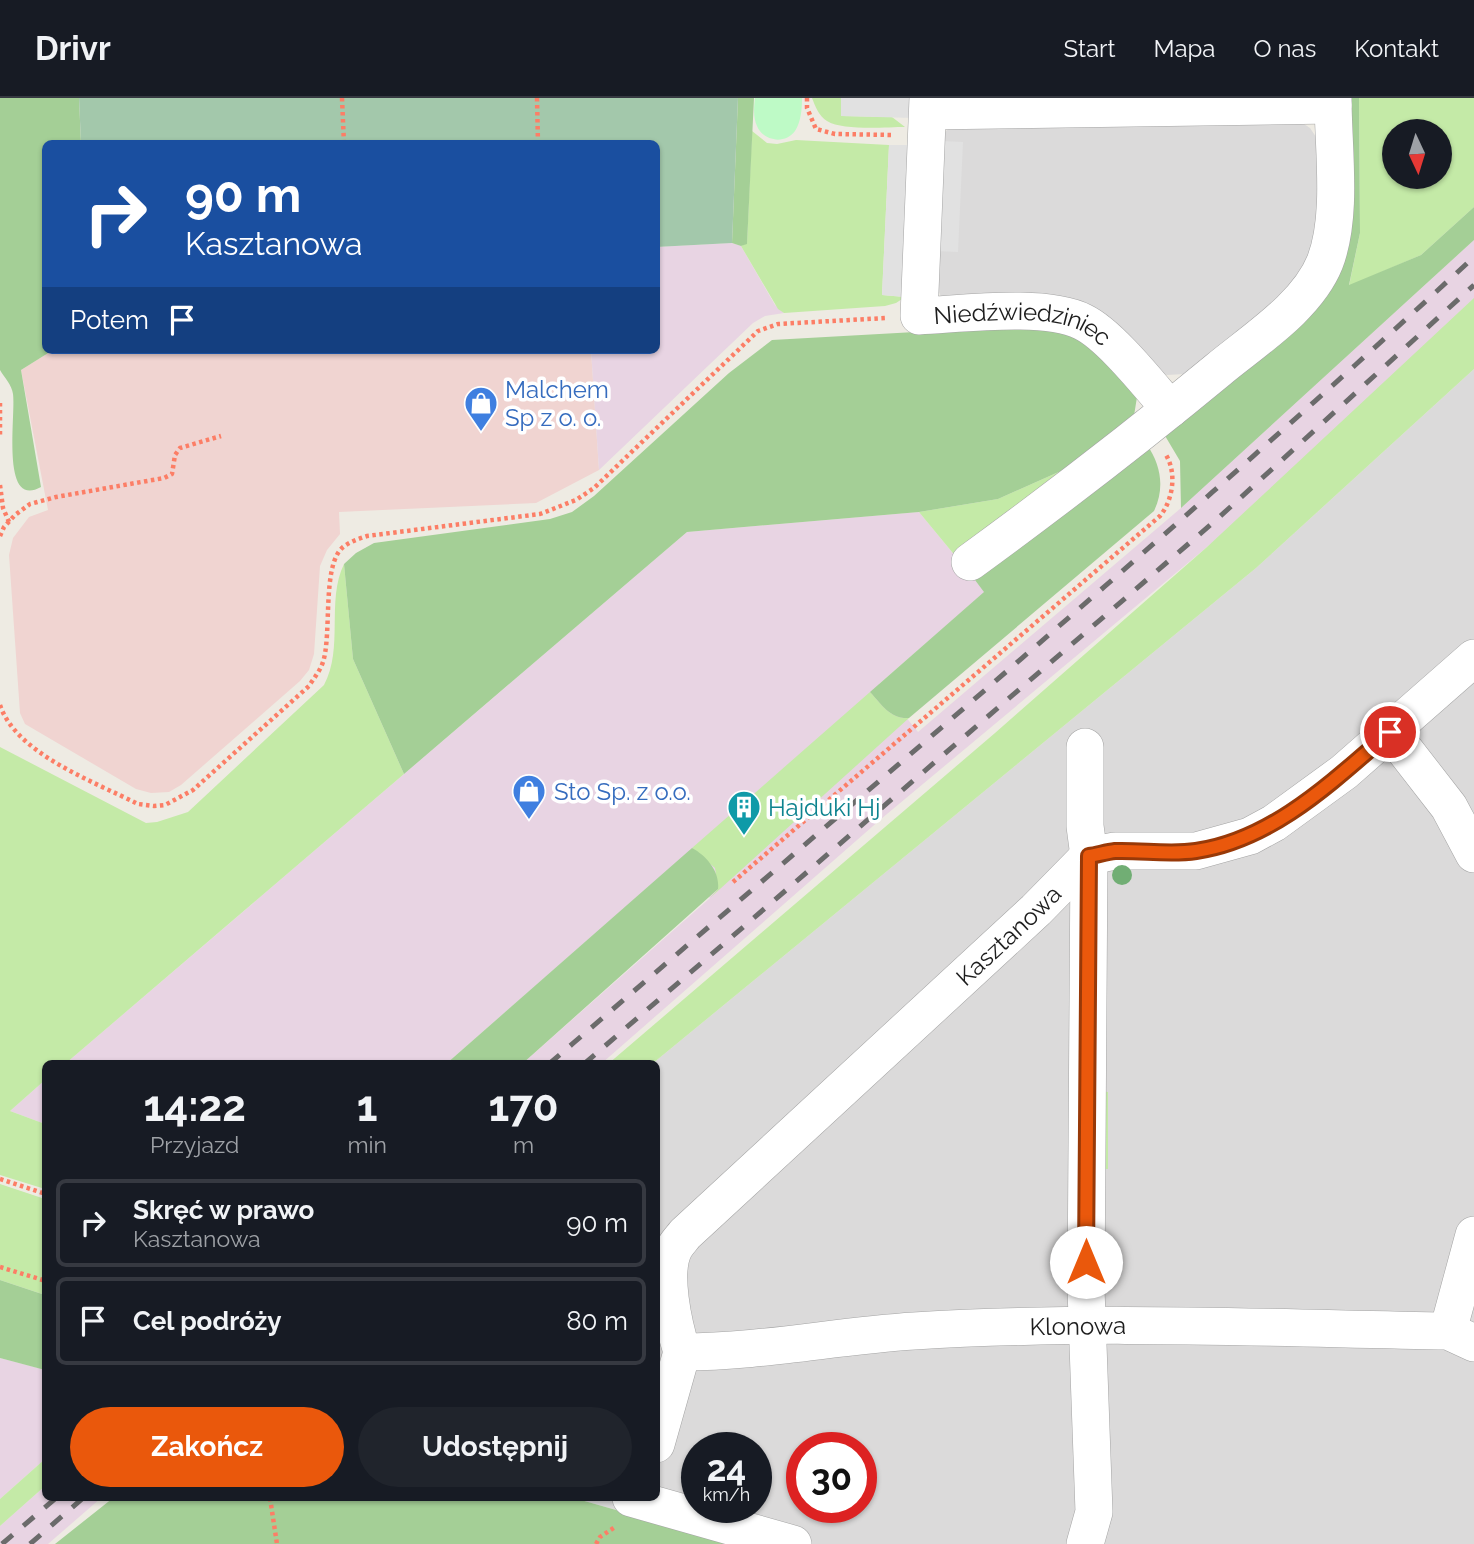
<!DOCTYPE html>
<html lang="pl">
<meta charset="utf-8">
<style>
:root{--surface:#171b24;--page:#20242c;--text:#f1f3f6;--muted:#9ea1a6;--line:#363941;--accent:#ea580c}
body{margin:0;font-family:Raleway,sans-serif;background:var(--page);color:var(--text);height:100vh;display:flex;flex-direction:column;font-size:26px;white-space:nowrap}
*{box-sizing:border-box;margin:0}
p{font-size:23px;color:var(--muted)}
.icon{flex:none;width:38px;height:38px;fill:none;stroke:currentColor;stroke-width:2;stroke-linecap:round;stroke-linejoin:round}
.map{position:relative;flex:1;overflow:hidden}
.details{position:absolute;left:42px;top:962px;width:618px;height:441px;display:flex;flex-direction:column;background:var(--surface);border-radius:10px;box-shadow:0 2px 5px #0004}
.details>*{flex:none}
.hud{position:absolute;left:42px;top:42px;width:618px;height:214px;border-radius:10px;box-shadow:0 2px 5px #0004;background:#1a4fa0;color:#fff;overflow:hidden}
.needle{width:46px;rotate:176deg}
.fabs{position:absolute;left:1382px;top:21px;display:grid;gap:14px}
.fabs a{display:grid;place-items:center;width:70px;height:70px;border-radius:50%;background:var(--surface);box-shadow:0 2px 5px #0004;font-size:35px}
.speed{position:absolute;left:681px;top:1334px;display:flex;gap:14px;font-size:35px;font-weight:700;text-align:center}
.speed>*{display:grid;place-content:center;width:91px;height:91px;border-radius:50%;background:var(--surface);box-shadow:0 2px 5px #0004;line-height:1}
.speed small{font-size:18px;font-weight:400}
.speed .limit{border:10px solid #d22;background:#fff;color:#111}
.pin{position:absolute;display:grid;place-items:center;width:60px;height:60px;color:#fff;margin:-30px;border:4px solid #fff;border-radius:50%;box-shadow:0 2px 7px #0007}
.me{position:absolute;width:77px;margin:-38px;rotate:0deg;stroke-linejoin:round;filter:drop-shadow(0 0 5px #0008)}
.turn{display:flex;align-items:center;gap:24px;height:147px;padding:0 28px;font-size:32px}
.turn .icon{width:91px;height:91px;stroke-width:2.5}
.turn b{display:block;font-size:49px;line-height:60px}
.then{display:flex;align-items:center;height:66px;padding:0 28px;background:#0003;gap:14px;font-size:26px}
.eta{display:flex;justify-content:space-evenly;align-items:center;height:119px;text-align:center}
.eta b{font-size:42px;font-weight:700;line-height:49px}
.button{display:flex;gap:14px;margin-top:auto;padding:14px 28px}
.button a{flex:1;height:80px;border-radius:42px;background:var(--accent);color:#fff;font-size:28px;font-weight:700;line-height:80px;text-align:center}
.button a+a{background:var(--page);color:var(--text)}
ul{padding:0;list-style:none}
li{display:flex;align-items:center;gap:21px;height:88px;margin:0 14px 10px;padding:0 14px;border:4px solid var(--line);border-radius:10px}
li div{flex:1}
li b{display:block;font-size:26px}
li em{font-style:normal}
header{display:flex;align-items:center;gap:42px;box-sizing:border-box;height:98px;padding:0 35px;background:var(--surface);border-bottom:2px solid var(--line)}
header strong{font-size:33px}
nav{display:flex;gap:38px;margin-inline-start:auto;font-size:24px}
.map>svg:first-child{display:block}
.residential{fill:#dbdada;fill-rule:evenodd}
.commercial{fill:#f0d4d1}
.industrial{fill:#e8d4e3}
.grass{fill:#c4eaa7;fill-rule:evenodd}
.forest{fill:#a4cf96}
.cemetery{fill:#a3c8ab}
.park{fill:#befac6}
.parking{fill:#e1e1e1}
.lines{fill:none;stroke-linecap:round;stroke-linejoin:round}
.minor-casing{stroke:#a4a4a4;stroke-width:38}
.path{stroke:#fc7e66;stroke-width:4.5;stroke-dasharray:3.5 3.5;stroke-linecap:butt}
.minor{stroke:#fff;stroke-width:37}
.rail{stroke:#6b6b6b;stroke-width:5;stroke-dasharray:14 14;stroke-linecap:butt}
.tree{fill:#71ae74}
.route-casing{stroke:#983908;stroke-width:18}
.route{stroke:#ea580c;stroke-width:12}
.labels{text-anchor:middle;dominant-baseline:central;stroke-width:7;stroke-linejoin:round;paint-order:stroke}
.street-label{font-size:24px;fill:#1d1d1d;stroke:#fff}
.shop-label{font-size:24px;fill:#366cbe;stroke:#fff;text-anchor:start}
.culture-label{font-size:24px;fill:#0d838f;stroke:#fff;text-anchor:start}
</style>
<header>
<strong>Drivr</strong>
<nav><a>Start</a><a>Mapa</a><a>O nas</a><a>Kontakt</a></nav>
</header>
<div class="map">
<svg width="1474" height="1446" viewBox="0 0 1474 1446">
<rect width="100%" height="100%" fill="#eeebe3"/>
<path class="residential" d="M1301 24 1310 30 1320 45 1315 149 1293 191 1185 276 1167 277 941 199 936 187 944 35 949 30Z
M1474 271V1446H735L574 1400H656L658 1161 656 1159V966H652L1256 470ZM696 1349H756V1409H696ZM802 1349H861V1409H802Z"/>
<path class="commercial" d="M53 252H591L599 372 536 405 339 414 340 436 327 452 320 468 314 556 309 572 300 583 181 687 169 694 151 695 136 691 25 626 20 615 9 457 13 440 29 419 48 412 21 272Z"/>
<path class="industrial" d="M1474 142V221L1207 449 881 721 601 966H522L710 800 677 764 446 966H65L687 434 919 414 985 494 879 586 918 634 1181 410Z
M732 145 741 148 775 207 784 215 765 218 753 225 599 372 591 252H656V149Z
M45 982V1026L10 1013Z
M0 1260 46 1272 45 1361 0 1401Z
M45 1388 46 1400H101L48 1446H0V1428Z"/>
<path class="grass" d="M812 0H841V18L892 19 905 29C886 29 843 33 827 23 819 18 815 8 812 0Z
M1359 0H1474V109L1421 157 1349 188 1360 135ZM1395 33H1440V79H1395Z
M752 33 767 45 777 46 796 42 889 47 882 197 905 199 896 205 885 208 784 215 778 211 741 148 747 145Z
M1474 200V271L1256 470 652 966H608L995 635 1207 449Z
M1090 360 957 460 919 414 998 401Z
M344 466 353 561 404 676 65 966H46L45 982 10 1013 45 1026V1091L0 1077V649L146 725 157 724 188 714 324 587C344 550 326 503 344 466Z
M870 594C882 607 890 621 909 620L710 800 718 791 715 770 692 750Z
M1100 993 1108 994V1071H1100Z
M0 1086 45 1101V1197L0 1182Z
M45 1361V1388L0 1428V1401Z"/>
<path class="forest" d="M0 0H79L81 45 46 46V252H53L21 272 41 389C0 412 16 317 13 296 12 287 4 279 0 272Z
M738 0H754L747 146 741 148 732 145Z
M1351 0H1359L1360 135 1349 187 1421 157 1474 109V142L1181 410 1180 363 1161 331 1315 202Z
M1021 228 1060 230 1087 243 1137 299 1133 324 1090 360 998 401 919 414 687 434 404 676 353 561 344 466 356 455 374 445 550 421 572 414 594 398 729 275 772 242Z
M1147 347C1161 367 1165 390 1154 413L909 620C890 621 882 607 870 594L984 494 975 482Z
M692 750C707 758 720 774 718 791L522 966H446Z
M0 1182 45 1197V1272L0 1260Z
M113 1400H574L735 1446H55Z"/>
<path class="cemetery" d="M79 0H738L732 145 656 149V46L81 45Z"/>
<path class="park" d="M802 0C802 11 801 24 795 33 785 47 763 43 757 28 753 20 754 9 755 0Z"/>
<path class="parking" d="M841 0H914V20L841 18Z
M941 43 963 44 958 154 936 153Z
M889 47H912L905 199 882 197Z"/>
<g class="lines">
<defs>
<g id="minor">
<path id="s1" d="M928 0 919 218C963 216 1045 205 1083 224 1110 237 1150 288 1170 311"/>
<path d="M928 13 1333 7"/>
<path d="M970 464C1055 402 1137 339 1218 272 1254 242 1307 209 1325 164 1343 117 1333 50 1333 0"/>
<path d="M1390 633 1449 709 1474 756"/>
<path d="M1085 649V728L1089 758 1086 1191 1094 1414 1085 1446"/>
<path d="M1448 1233 1474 1137"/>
<path id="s2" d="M682 1254C674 1228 661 1174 675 1149 678 1144 682 1140 685 1136L1036 812 1089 758 1115 753H1196L1250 738 1274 725 1344 674 1474 560"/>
<path id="s3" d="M682 1254C760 1254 836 1238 914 1233 1091 1222 1270 1230 1448 1233L1474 1245"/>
<path d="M656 1346 682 1254"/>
<path d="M631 1400 793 1446"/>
</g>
</defs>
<use href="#minor" class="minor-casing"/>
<path class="path" d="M342 0 344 46
M537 0 538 46
M807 0V10L816 31 835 36 894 37
M0 305V340
M0 387 3 410 9 424
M0 438 4 429 15 417 30 406 56 399 164 380 172 376 175 357 180 350 221 338
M0 607C16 656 95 684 138 706L154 708 165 707 193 692 309 588C314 580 320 573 323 564 332 536 322 469 342 450 349 444 358 441 367 438L540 416 576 402 594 390 758 233 778 226 886 220
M733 784 1160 418C1173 402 1177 375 1166 357
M0 1081 46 1096
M0 1169 46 1183
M270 1400 277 1446
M596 1446 600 1439 615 1429"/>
<use href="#minor" class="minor"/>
<path class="rail" d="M549 966C859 699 1173 436 1474 159
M584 966 1215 423 1474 187
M2 1446 56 1400
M30 1446 83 1400"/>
</g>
<circle class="tree" cx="1122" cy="777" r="10"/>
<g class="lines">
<defs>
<path id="route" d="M1086 1164 1089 758C1097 757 1106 754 1115 753 1142 752 1169 757 1196 753 1273 742 1334 682 1390 634"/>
</defs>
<use href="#route" class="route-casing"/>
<use href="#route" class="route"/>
</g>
<defs>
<symbol id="shop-pin" viewBox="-11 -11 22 30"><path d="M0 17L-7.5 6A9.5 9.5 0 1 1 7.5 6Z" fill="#3f7fe0" stroke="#fff"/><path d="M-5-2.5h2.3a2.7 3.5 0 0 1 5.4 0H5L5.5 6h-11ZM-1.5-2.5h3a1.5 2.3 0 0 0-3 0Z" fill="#fff"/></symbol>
<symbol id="building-pin" viewBox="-11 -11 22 30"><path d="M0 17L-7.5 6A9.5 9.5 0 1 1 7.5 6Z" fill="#0f9aa8" stroke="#fff"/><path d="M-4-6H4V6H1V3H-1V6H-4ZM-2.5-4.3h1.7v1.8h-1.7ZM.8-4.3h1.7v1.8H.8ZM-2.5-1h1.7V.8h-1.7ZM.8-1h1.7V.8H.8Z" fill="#fff"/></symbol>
</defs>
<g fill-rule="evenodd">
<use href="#shop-pin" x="462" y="286" width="38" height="52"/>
<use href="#shop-pin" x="510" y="674" width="38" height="52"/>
<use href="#building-pin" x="725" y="690" width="38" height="52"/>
</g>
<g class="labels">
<g class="street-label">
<text stroke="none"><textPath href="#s1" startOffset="324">Niedźwiedziniec</textPath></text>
<text stroke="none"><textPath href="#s2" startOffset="564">Kasztanowa</textPath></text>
<text stroke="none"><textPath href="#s3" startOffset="397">Klonowa</textPath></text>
</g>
<g class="shop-label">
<text x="505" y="291">Malchem<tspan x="505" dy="28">Sp z o. o.</tspan></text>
<text x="554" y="693">Sto Sp. z o.o.</text>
</g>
<g class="culture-label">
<text x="768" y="709">Hajduki Hj</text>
</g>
</g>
</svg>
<div class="fabs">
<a><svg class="needle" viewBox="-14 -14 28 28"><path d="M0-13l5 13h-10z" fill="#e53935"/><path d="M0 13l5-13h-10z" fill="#9ea1a6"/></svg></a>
</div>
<div class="speed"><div>24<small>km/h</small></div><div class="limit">30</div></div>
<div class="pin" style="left:1390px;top:634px;background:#d93025"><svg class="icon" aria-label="arrive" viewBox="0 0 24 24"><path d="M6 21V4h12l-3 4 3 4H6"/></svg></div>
<svg class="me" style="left:1086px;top:1164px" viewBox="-20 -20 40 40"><circle r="19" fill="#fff"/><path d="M0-13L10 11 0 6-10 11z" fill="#ea580c"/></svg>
<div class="hud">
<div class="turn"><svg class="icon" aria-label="right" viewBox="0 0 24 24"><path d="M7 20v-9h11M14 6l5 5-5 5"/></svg><div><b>90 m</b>Kasztanowa</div></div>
<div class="then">Potem<svg class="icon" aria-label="arrive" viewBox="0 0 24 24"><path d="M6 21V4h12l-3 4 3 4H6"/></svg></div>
</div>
<section class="details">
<div class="eta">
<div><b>14:22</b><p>Przyjazd</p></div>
<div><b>1</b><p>min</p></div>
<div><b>170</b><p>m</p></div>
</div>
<ul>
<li><svg class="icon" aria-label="right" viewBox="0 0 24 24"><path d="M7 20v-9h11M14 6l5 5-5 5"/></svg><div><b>Skręć w prawo</b><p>Kasztanowa</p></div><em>90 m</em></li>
<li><svg class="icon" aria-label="arrive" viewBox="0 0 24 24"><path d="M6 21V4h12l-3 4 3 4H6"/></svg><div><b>Cel podróży</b></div><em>80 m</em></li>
</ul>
<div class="button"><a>Zakończ</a><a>Udostępnij</a></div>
</section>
</div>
